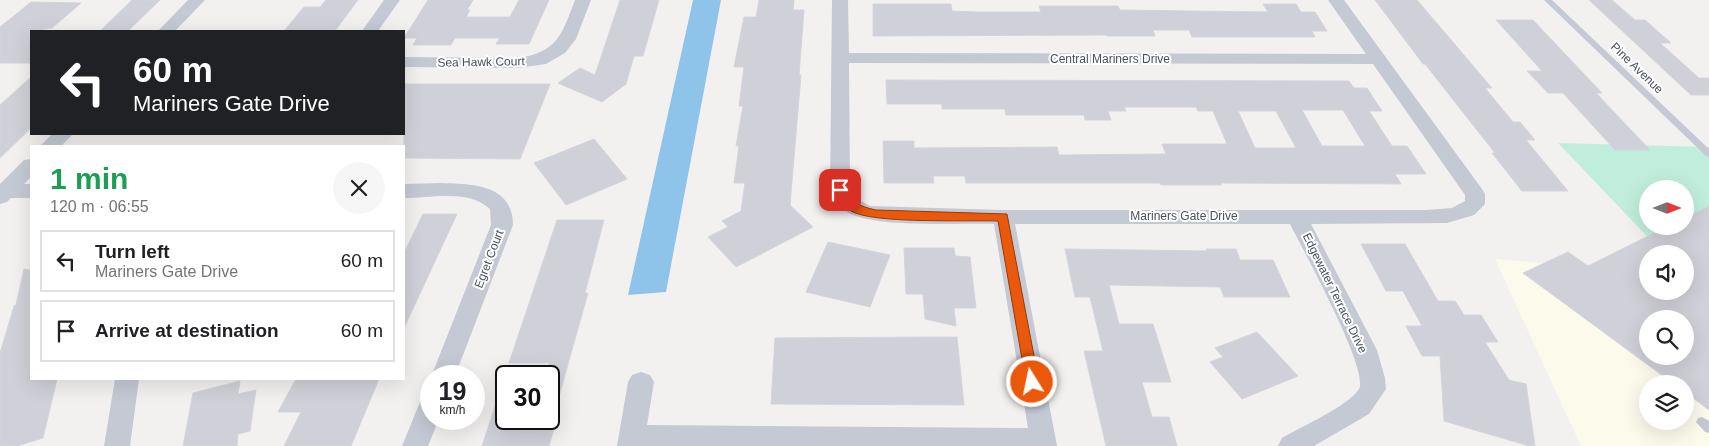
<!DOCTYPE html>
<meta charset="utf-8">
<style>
:root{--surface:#fff;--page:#f6f6f6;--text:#202124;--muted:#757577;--line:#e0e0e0}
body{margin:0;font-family:Arial,sans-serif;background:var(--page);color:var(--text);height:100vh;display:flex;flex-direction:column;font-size:19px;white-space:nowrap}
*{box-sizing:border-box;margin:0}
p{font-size:16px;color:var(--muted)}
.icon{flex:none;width:28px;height:28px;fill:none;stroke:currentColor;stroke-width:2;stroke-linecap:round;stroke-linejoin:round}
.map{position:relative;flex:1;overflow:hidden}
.drawer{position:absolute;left:30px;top:145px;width:375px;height:235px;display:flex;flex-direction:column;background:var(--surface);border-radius:0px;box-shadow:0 5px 20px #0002}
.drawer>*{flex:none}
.hud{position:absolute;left:30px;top:30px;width:375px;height:105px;border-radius:0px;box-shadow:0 5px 20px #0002;background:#202124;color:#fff;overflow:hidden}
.needle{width:32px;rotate:90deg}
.fabs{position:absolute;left:1639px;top:180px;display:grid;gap:10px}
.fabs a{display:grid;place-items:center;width:55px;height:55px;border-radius:50%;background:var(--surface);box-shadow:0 5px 20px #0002;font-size:25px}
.speed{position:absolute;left:420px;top:365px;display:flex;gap:10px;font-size:25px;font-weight:700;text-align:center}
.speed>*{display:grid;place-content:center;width:65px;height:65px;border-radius:50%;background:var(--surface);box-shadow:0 5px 20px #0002;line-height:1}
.speed small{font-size:12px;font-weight:400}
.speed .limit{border:2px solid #111;border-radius:8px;background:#fff;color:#111}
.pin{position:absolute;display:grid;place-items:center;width:42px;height:42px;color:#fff;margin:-21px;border-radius:10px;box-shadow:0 2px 8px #0006}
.me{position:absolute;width:55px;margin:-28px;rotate:350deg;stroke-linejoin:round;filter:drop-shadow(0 0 4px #0008)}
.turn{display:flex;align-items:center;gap:18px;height:105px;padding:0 20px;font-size:22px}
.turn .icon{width:65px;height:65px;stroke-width:2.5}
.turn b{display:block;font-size:35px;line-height:42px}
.round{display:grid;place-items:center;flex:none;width:52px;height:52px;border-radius:26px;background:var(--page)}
.overview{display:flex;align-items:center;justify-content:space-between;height:85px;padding:0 20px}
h1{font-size:30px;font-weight:600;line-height:38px;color:#1e9e55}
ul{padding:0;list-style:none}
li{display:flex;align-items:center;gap:15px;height:62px;margin:0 10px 8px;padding:0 10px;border:2px solid var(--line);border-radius:0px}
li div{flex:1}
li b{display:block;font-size:19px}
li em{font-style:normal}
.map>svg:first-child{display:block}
.commercial{fill:#fcfaeb;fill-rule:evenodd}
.green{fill:#c1eedc;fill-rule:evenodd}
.water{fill:#8fc4ea}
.building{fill:#d0d1d8;stroke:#d4d5db;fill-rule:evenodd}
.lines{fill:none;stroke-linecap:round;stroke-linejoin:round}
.lane{fill:#c4c9d4;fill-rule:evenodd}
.street{fill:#c4c9d4;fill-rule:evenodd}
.route{fill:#ea580c;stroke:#983908}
.labels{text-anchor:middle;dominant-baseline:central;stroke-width:4;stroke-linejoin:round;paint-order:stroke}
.street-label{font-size:12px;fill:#494f5d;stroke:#fff}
</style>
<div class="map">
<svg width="1709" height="446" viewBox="0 0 1709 446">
<rect width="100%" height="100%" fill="#f3f1f0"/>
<path class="commercial" d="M1495 259 1647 272 1648 291 1709 303V446H1581ZM1648 319H1685V356H1648ZM1648 384H1685V421H1648Z"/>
<path class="green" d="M1558 143 1709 147V303L1685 254H1664ZM1648 189H1685V226H1648Z"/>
<path class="water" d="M693 0H721L666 292 628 295Z"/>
<path class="building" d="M132 0H160L128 31H100Z
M326 0H358L335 31H284L304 7H320Z
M428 0H473L467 10H470L466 17H510L519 0H549L529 44H496L500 38H455L451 45H413L417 38H404Z
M620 0H659L643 56H634L626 84 602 102 558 83 580 68 595 75Z
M759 0H794L793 10H804L799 75H801L790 205 813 227 736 267 708 237 728 227 722 221 741 211 745 183H734L739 146H736L743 106H739L744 67H734L744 17H756Z
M1375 0H1417L1492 88H1485L1513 122H1520L1535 140H1526L1568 191H1522L1492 153H1495L1425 64H1423Z
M1589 0H1612L1635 20H1645L1671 43H1660L1699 78H1709V95H1691Z
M31 2 81 3 52 28 31 31V63H0V27Z
M873 4H951L952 11 977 12H1041L1039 6H1118L1120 10 1268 12 1263 4H1296L1301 12H1315L1327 31H1312L1315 37H1192L1189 30H1153L1155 36H1107L1106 35 873 36Z
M1496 20H1533L1602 93H1596L1650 150H1615L1563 93H1548L1527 71H1542Z
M31 77V128L0 158V105Z
M886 80 1349 81 1354 88H1367L1382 111H1369L1392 146H1407L1426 174H1395L1401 184 1221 183V185H1161L1160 183H966L965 176H933L934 183H884L883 141H914V148L1057 147 1059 155 1166 154 1162 144H1227L1213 111H1198L1196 107H1124L1126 111H1108L1111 120H1085L1084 115H1006L1005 109H942V104H887ZM1302 110H1343L1365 146H1322ZM1238 111H1276L1296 148H1255Z
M404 84H550L520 159 404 158Z
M594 139 627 179 566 205 534 163Z
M1709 206V410L1685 392V384H1674L1523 273 1568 252 1588 266 1668 226H1685V218ZM1648 254H1685V291H1648ZM1648 319H1685V356H1648Z
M423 214H457L404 328V253Z
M557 220H604L585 293H588L554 414H549V363H509Z
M828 242 890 255 870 307 806 292Z
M1361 244H1405L1438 301H1455L1464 315H1481L1498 342H1485L1509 380 1526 384 1535 446H1529L1444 421 1440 356H1422L1406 326H1422L1403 291H1386Z
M904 248H954L955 256 970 257 976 308H954L956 326 925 319 923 294H906Z
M1065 249 1207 251 1206 249H1236L1240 260H1273L1290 297H1224L1220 287 1109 285 1119 324H1153L1171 382H1142L1152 417H1169L1177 446H1106L1084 351H1103L1090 297H1075Z
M24 269 31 270V379H57L43 438 17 446H0V353L14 306 16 305Z
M1257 332 1298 376 1242 399 1210 362 1223 357 1215 348Z
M926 337H957L964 405 771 404 775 338Z
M296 379H379L351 446H284L301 412H278Z
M240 381 238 394 256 390 250 431 238 434 237 446H183L193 393Z
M503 382H506V422H556L549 446H482Z"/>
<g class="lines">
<path class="lane" d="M1544 0H1552L1709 149V157L1706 156Z
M1702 417 1709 421V433L1705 432 1696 422 1698 418Z"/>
<path class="street" d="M188 0H205L175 31H158Z
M384 0H400L378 31H362Z
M575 0H591L576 39 565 53 546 64 518 68 404 67V57L518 58C558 52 562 34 575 0Z
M832 0H848L849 53 1366 54 1328 0H1344L1482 189 1485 194V204L1474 215 1447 223 1311 224 1377 350 1385 378 1386 389 1369 414 1314 446H1278L1282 438C1302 426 1347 407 1359 389 1370 371 1302 248 1290 224H1015L1057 446H617L628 382 632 375 641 372 650 375 654 382 647 425 1028 428 994 224C960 223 875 228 849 213 839 207 834 199 830 189ZM849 63 1373 64 1465 195V201L1452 208 1426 210H1003L870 206 857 199 850 189Z
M52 134H73L61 146H40Z
M31 159V177L24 184H31V198H11L7 202 0 204V184L24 160Z
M440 183C472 184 513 184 513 225L455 376 431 377 491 225 490 209C469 189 431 198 404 198V184Z
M115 379H139L130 446H104Z
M431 394V419H439L428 446H402L422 397Z"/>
</g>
<path class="route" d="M840 186 844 187C854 203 858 206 876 210L1007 214 1039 382 1037 386 1032 388 1028 386 1026 382 998 221C968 220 872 224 851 211 843 205 839 198 835 190Z"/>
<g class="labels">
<g class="street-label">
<text x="1110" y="59">Central Mariners Drive</text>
<text transform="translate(481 62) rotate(-1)">Sea Hawk Court</text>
<text transform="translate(1637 68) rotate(44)">Pine Avenue</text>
<text x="1184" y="216">Mariners Gate Drive</text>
<text transform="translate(489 259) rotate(-69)">Egret Court</text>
<text transform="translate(1335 293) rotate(64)">Edgewater Terrace Drive</text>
</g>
</g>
</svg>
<div class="fabs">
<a><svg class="needle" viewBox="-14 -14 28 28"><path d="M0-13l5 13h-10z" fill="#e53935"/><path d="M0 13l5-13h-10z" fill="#757577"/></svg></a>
<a><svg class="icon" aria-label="sound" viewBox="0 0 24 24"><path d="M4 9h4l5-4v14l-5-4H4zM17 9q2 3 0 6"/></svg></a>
<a><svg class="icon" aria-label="search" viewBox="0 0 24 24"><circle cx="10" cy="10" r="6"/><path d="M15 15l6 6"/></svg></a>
<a><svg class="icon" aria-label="layers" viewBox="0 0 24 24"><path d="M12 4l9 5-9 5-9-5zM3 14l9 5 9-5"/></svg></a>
</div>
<div class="speed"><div>19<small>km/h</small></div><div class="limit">30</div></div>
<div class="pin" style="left:840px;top:190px;background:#d93025"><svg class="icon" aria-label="arrive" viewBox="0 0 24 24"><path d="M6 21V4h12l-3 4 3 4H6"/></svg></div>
<svg class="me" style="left:1032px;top:382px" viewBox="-20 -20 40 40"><circle r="17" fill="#ea580c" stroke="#fff" stroke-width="3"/><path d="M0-11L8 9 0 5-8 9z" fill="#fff"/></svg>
<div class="hud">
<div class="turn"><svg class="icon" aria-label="left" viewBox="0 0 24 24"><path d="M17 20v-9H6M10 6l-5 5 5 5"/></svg><div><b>60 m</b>Mariners Gate Drive</div></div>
</div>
<section class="drawer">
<div class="overview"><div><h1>1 min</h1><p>120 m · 06:55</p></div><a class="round"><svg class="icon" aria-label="close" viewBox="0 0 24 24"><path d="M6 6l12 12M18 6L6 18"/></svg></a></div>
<ul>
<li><svg class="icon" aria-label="left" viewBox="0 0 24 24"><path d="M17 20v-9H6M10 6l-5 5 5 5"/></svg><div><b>Turn left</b><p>Mariners Gate Drive</p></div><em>60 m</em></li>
<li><svg class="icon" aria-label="arrive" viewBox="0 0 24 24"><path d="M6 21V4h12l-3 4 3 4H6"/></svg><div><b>Arrive at destination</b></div><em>60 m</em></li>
</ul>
</section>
</div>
